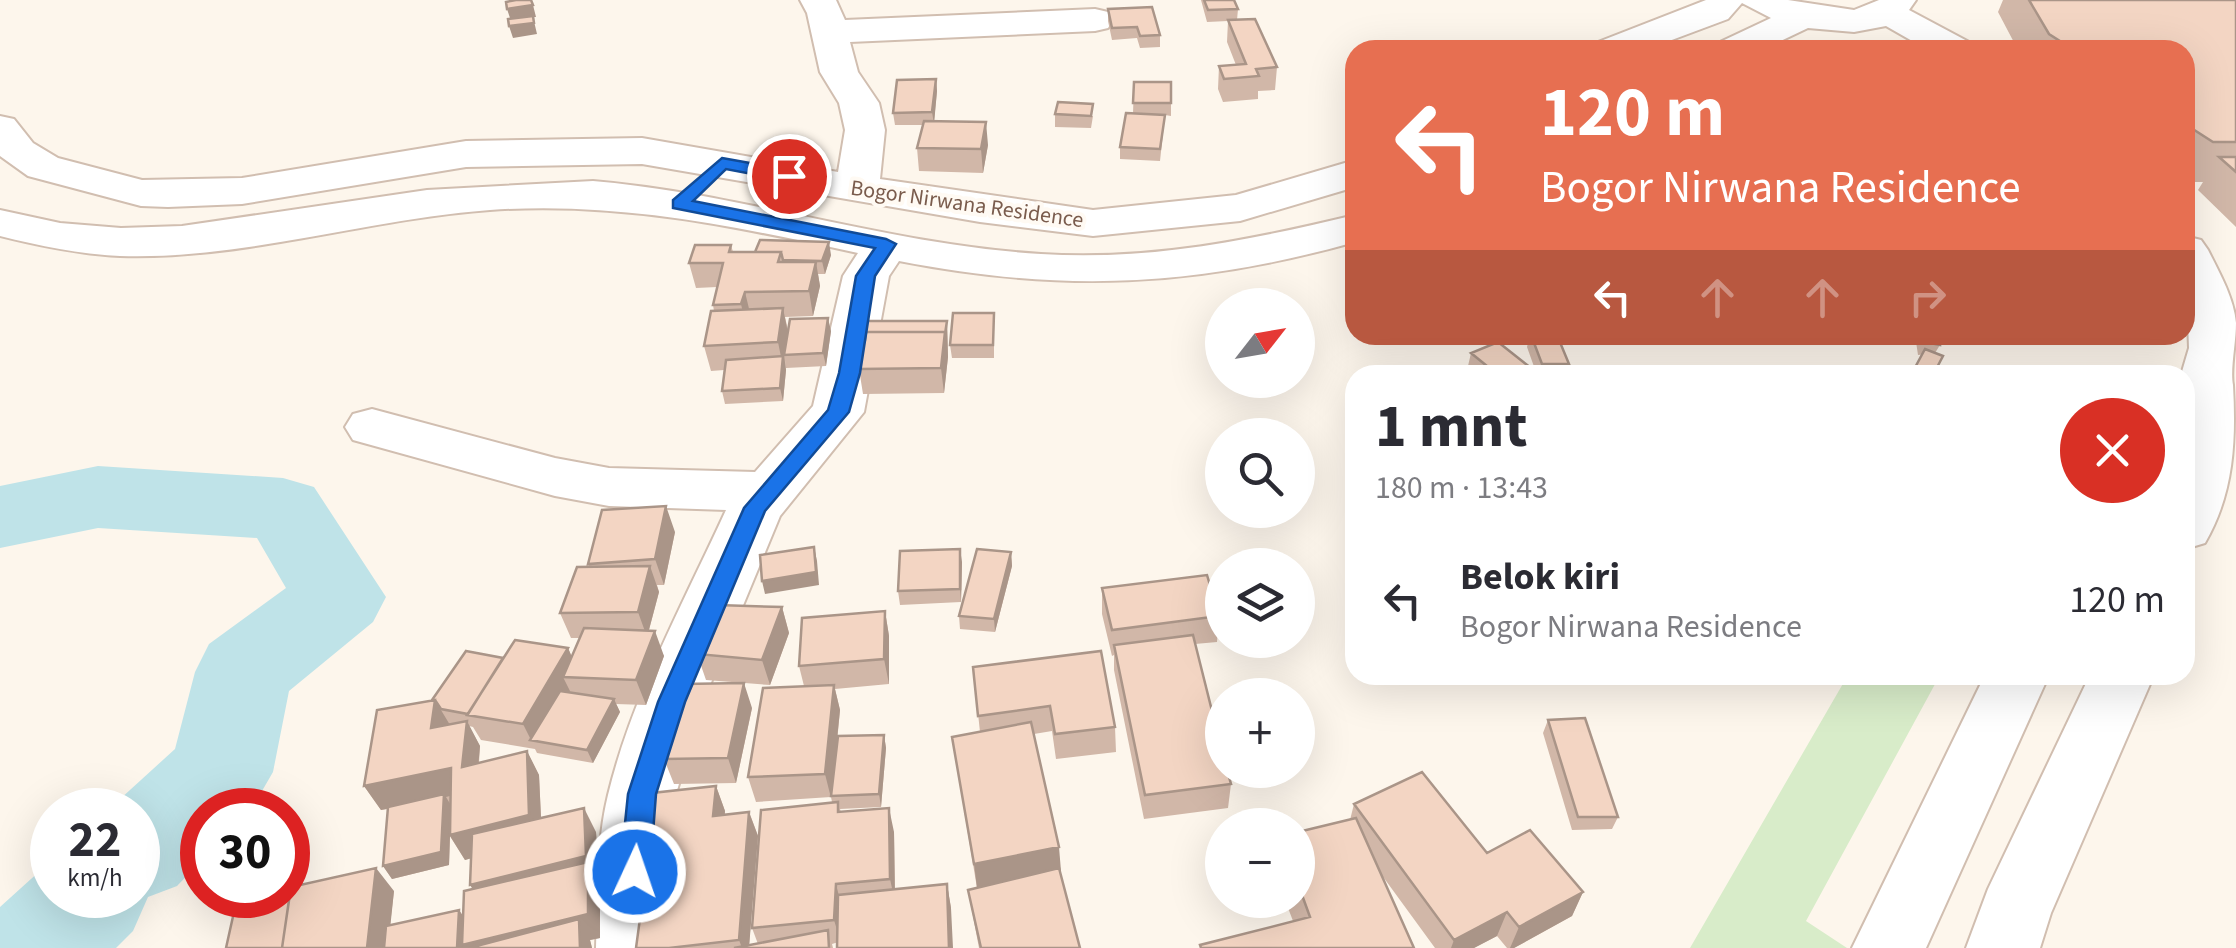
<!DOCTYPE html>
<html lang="id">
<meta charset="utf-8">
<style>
:root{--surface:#fff;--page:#f7f7f7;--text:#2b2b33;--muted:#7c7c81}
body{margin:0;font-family:"Source Sans 3",sans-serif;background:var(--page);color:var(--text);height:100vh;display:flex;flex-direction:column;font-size:38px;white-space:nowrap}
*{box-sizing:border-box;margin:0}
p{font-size:32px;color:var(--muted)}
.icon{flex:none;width:55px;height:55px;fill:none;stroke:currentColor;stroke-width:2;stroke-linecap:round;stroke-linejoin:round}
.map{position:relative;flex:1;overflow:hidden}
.sheet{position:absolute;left:1345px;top:365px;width:850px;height:320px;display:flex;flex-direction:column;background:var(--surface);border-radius:30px;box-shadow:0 10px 40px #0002}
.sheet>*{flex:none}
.hud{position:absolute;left:1345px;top:40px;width:850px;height:305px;border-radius:30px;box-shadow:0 10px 40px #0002;background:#e76f51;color:#fff;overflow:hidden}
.needle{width:65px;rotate:59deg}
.tools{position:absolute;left:1205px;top:288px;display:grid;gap:20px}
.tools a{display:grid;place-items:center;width:110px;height:110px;border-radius:50%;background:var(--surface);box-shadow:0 10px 40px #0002;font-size:50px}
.speed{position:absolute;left:30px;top:788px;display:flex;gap:20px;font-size:50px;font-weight:700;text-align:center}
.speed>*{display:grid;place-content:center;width:130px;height:130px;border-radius:50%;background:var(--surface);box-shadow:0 10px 40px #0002;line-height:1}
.speed small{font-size:25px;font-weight:400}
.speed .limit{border:15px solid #d22;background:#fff;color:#111}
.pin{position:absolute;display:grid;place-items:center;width:85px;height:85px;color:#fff;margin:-42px;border:5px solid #fff;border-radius:50%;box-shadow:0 2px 10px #0007}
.me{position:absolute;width:110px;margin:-55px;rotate:3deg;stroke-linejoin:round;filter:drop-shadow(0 0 8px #0008)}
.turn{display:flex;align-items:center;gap:35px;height:210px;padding:0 30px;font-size:45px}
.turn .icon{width:130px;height:130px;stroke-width:2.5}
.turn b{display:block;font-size:70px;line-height:85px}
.lanes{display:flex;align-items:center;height:95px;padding:0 30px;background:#0003;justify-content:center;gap:50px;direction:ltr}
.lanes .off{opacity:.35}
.round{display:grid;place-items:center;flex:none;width:105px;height:105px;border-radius:52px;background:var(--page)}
.headline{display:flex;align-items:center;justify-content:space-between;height:170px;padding:0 30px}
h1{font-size:60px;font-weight:700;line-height:75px}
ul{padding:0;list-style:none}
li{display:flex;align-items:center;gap:30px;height:130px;padding:0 30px}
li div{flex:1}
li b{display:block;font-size:38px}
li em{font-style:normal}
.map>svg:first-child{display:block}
.green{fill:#d8ecc9}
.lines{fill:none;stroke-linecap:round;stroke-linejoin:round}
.river{fill:#bfe3e8;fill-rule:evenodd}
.minor-casing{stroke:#d1beb0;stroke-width:4}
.minor{fill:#fff;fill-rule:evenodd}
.wall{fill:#d1b7a8}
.shaded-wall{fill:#aa9588}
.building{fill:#f3d5c3;stroke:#aa9588;stroke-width:2.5}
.route{fill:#1a73e8;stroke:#114b97;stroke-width:2.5}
.labels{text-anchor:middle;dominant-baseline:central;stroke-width:8;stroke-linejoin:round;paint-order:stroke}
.far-street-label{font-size:22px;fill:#7a5c4d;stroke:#fffaf3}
</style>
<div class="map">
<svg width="2236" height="948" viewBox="0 0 2236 948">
<rect width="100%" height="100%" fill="#fdf6ec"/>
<path class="green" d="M1848 675H1940L1806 921 1847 948H1690Z"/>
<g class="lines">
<path class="river" d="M98 466 283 478 314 487 386 597 373 622 289 691 273 772 251 810H202V860L177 886 148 897 133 931 116 948H0V907L52 860V895H138V810H108L175 749 195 672 209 644 286 588 257 538 98 528 0 548V486Z"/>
<defs>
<path id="minor" d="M800 0H836L845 20 1095 9 1108 12 1113 20 1108 28 1095 31 850 42 858 72 879 103 885 130 880 179 1093 210 1236 195 1355 160V187L1240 221 1093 236 980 222 642 164 466 167 242 204 168 207 141 206 28 176 0 156V116L14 119 33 143 58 158 142 180 242 178 466 141 642 138 838 172 845 130 839 103 820 72 807 13Z
M1706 0H1788L1854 10 1879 0H1916L1909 10 1969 42 1975 50H1928L1886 26 1854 32 1808 28 1762 50H1714L1720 42 1771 18 1742 3 1728 19 1645 50H1592L1598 42Z
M593 181C745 194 890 245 1041 254 1149 261 1251 240 1355 215V242C1194 287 1063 293 899 261L889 276 864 412 780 516 703 702 676 794 671 833 670 948H596C598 898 596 844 608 795 632 696 684 602 726 510L609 506 555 496 353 440 345 427 353 414 372 409 555 458 609 468 755 472 813 406 843 276 858 253C735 226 617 201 490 210 366 219 244 260 120 256 79 254 40 246 0 236V210L60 223 121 228 182 226 427 190Z
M2185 236 2201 240 2208 250C2219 272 2234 298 2236 323 2236 342 2230 370 2233 385 2236 441 2234 493 2205 543L2185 549V375H2181L2189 348Z
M1985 675H2049L1926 948H1852Z
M2090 675H2154L2051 913 2040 948H1966L1988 889Z"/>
</defs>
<use href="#minor" class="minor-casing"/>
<use href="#minor" class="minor"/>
</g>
<path class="wall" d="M1201 0H1234L1238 9 1237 20 1277 67 1275 90 1258 91V99L1223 102 1218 89 1219 66 1236 65 1227 42 1228 21 1207 22Z
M2003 0H2236V227L2198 190 2203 182H2188L2185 180V50H2018L1998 12Z
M1108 9 1160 35V47L1140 48 1137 38 1112 40 1108 21Z
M936 79 937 91 934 121 988 145 983 173 919 171 917 148 923 125H895L893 113Z
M1134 82H1171V116L1165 115 1160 161 1120 159V147L1133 114Z
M1055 114 1093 116 1091 128 1055 127Z
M731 245 733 252 831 255 825 274H818L820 286 813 316 785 317 788 330 831 331 826 366 786 368 785 360 786 370 783 401 725 404 722 391 724 370 711 371 704 346 714 311 713 305 717 287 696 288 689 263Z
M994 313V358H952L950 345Z
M947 321 948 357 944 393 863 394 859 369 863 347 862 340Z
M1530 335H1572L1560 342 1569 364 1566 375H1537L1527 347Z
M1583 335H1618L1614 344Z
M1657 335H1674L1670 340Z
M1915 335H1939L1940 345 1935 353 1918 355Z
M1471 353 1529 375H1479L1468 366Z
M1355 505V547H1351Z
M675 532 664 585H657L659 592 649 630 664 656 646 705 616 704 620 712 593 763 537 753 535 749 481 740 473 727 469 726 480 746 479 763 527 751 539 775 541 818 596 832 599 880H597L600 886V938L590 940 592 948H226L394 891 390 925 459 910 463 916 473 889 471 858 465 860 450 836 449 865 392 879 383 866 388 809 381 810 364 786 432 700 503 658 568 648 572 657 580 638H571L560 613 590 567 588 564Z
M1011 552 1012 566 995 632 960 629 959 616Z
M962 562 961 602 900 605 898 591Z
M1102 588 1219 616 1217 642 1195 644 1231 784 1228 808 1144 819 1114 670V655L1112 656 1102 614Z
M782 607 789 633 770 685 706 680 697 654Z
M885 611 889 636V684L835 689 840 710 834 774 884 735 886 748 881 807 840 809 841 812 894 832 895 889 947 884 951 908 832 944 833 948H636L644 891 633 868 716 786 725 811V815L749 812 758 836 749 945 758 944 752 928 832 802 831 797 756 802 748 777 804 686 799 666Z
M973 667 1115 727 1116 752 1056 759 1052 731 1034 734 1060 871 1080 948H979L968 890 977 888 956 762 980 732Z
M752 708 736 783 674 784 664 759Z
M1548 720 1618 817 1612 829 1572 830 1543 733Z
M1354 804 1487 853 1583 892 1572 916 1514 948H1507L1497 936 1474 948H1435L1381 874 1414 948H1200V945L1293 921 1285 900H1298V832L1350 820Z"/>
<path class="shaded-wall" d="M533 5 536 17H533L537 34 513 38 509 26 511 21 507 9Z
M936 79 937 91 934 124 932 112Z
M986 122 988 145 983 173 981 149Z
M829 242 831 255 825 274 822 261Z
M816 262 820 286 813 316 809 291Z
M745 292 751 317 747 330 741 304Z
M783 308 788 333 784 355 786 370 783 401 780 388 782 362 778 342Z
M828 318 831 331 826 366 823 353Z
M947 321 948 357 944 393 941 368Z
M1556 335H1572L1553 346Z
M1531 368 1529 375H1515Z
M666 506 675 532 664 585 655 559Z
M814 547 817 561 819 585 765 594 762 581Z
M960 549 962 562 961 602 960 589Z
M1011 552 1012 566 995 632 994 619Z
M650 566 659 592 647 637 638 612Z
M782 607 789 633 770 685 762 660Z
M885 611 889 636V684L884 659Z
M655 631 664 656 646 705 636 680Z
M568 648 579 674 563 677 570 691 540 742 531 740 523 724Z
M744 683 752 708 736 783 728 758Z
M834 685 840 710 831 798 825 774Z
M614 699 620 712 593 763 587 750Z
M435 700 450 725 431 728Z
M467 721 480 746 476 791 462 767Z
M884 735 886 748 881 807 879 794Z
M527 751 539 775 542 839 465 860 450 836 449 865 392 879 383 866 444 797 381 810 364 786 451 768 465 792 446 797 452 807Z
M716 786 725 811 722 840 713 816Z
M584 808 596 832 599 880H597L600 886V938L590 940 592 948H457L459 910 467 922 485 908 470 885Z
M889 808 894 832 895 902 890 879Z
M749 812 758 836 749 948H742L739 940Z
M1059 847 1061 871 977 888 974 864Z
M376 868 394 891 388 948H367Z
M836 884 842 908 841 943 834 920Z
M947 884 951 908 953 948H949Z
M1583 892 1572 916 1514 948H1510L1519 927Z
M1507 912 1497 936 1474 948H1451L1454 940Z"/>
<path class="building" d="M516 0H531L533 5 507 9 506 2Z
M1204 0H1234L1238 9 1208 10Z
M2029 0H2236V142H2213L2185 124V50H2074L2049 34Z
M1152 7 1160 35 1140 36 1137 27 1112 28 1108 9Z
M533 16 534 23 509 26 508 19Z
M1255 19 1277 67 1256 69 1259 76 1224 79 1219 66 1246 64 1228 20Z
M936 79 932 112 893 113 897 80Z
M1134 82H1171V103H1133Z
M1058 102 1093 104 1091 116 1055 114Z
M1126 113 1165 115 1160 149 1120 147Z
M924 121 986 122 981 149 917 148Z
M2219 157H2236V172Z
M760 240 829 242 822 261 783 260 781 252H755Z
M695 245H731L729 252H781L778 262H816L809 291 745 292 741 304 713 305 723 263H689Z
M783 308 778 342 704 346 711 311Z
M953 313H994L993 345H950Z
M828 318 823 353 784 355 790 319Z
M865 321H947L945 334V332H866L865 340H862Z
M866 332H945L941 368 859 369Z
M1531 335H1557L1569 364H1542Z
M1923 335H1939L1940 345 1924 342Z
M1498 342 1531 368 1515 375H1498L1471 353Z
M1925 349 1943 356 1933 375H1911Z
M783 356 780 388 722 391 726 360Z
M666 506 655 559 588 564 602 510Z
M814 547 816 572 762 581 760 555Z
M960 549V589L898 591 900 551Z
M977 549 1011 552 994 619 959 616Z
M650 566 638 612 560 613 577 567Z
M1207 575 1219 616 1112 630 1102 588Z
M717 605 782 607 762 660 697 654Z
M885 611 884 659 799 666 802 618Z
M584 628 655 631 636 680 563 677Z
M1193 635 1222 751V770H1227L1231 784 1145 795 1114 645Z
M515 640 568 648 523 724 467 715Z
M466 651 503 658 468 714 441 709 435 700H432Z
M1101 651 1115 727 1055 734 1050 706 978 716 973 667Z
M744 683 728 758 664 759 683 684Z
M834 685 825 774 748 777 763 688Z
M560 691 614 699 587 750 530 740Z
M435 700 431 728 467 721 462 767 527 751 529 815 450 835 451 768 364 786 377 710Z
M1585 718 1618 817H1578L1548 720Z
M1031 722 1059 847 974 864 952 737Z
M884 735 879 794 831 796 838 736Z
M1422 772 1487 853 1530 830 1583 892 1519 927 1507 912 1454 940 1354 804Z
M716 786 713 816 749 812 739 940 669 948H636L647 867 633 868 643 794Z
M444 794 441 852 383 866 388 807Z
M838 802V812L889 808 890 879 836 884 834 920 752 928 761 810Z
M584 808 586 856 470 885 472 834Z
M1356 818 1414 948H1201L1200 945 1310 917 1298 884V832Z
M588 862V914L462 945 464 891Z
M376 868 367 948H282L291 887Z
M1059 868 1080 948H981L968 890Z
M947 884 949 948H837L838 895Z
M289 900 282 948H226L234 912Z
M459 910 457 948H384L386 926Z
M579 919 580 948H469Z
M828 930 829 948H734Z"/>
<path class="route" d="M722 158 789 170 798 176 789 181 726 169 693 201 886 239 896 244 875 276 860 373 849 412 765 511 685 702 656 794 650 872 645 881 635 885 625 881 620 872 628 794 658 702 744 508 828 410 839 373 856 276 875 248 673 208V200Z"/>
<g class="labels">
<g class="far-street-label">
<text transform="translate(967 204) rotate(8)">Bogor Nirwana Residence</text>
</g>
</g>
</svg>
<div class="tools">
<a><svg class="needle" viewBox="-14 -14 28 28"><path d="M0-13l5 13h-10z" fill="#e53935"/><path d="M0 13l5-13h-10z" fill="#7c7c81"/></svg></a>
<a><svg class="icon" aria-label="search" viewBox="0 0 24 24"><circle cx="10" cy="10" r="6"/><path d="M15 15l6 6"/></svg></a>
<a><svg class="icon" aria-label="layers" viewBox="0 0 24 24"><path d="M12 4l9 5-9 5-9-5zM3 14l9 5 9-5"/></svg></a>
<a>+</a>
<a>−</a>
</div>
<div class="speed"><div>22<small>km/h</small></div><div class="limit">30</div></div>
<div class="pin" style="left:789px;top:176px;background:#d93025"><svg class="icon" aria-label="arrive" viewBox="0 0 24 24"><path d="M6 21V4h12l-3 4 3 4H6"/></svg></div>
<svg class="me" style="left:635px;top:872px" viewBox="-20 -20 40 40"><circle r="17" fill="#1a73e8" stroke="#fff" stroke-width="3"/><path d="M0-11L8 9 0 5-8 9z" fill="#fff"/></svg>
<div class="hud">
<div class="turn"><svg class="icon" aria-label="left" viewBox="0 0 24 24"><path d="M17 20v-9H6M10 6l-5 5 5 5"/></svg><div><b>120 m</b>Bogor Nirwana Residence</div></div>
<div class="lanes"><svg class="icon" aria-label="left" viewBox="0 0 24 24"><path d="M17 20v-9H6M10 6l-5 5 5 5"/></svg><svg class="icon off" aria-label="ahead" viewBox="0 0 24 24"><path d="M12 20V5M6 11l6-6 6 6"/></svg><svg class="icon off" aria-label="ahead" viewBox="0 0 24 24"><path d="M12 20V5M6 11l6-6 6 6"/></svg><svg class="icon off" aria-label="right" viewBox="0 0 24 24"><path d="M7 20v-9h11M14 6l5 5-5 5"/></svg></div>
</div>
<section class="sheet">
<div class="headline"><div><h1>1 mnt</h1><p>180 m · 13:43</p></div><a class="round" style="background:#d93025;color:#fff"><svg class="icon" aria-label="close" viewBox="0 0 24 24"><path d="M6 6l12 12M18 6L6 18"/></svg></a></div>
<ul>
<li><svg class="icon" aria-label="left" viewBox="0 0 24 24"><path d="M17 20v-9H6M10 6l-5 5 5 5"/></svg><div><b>Belok kiri</b><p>Bogor Nirwana Residence</p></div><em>120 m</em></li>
</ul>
</section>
</div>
